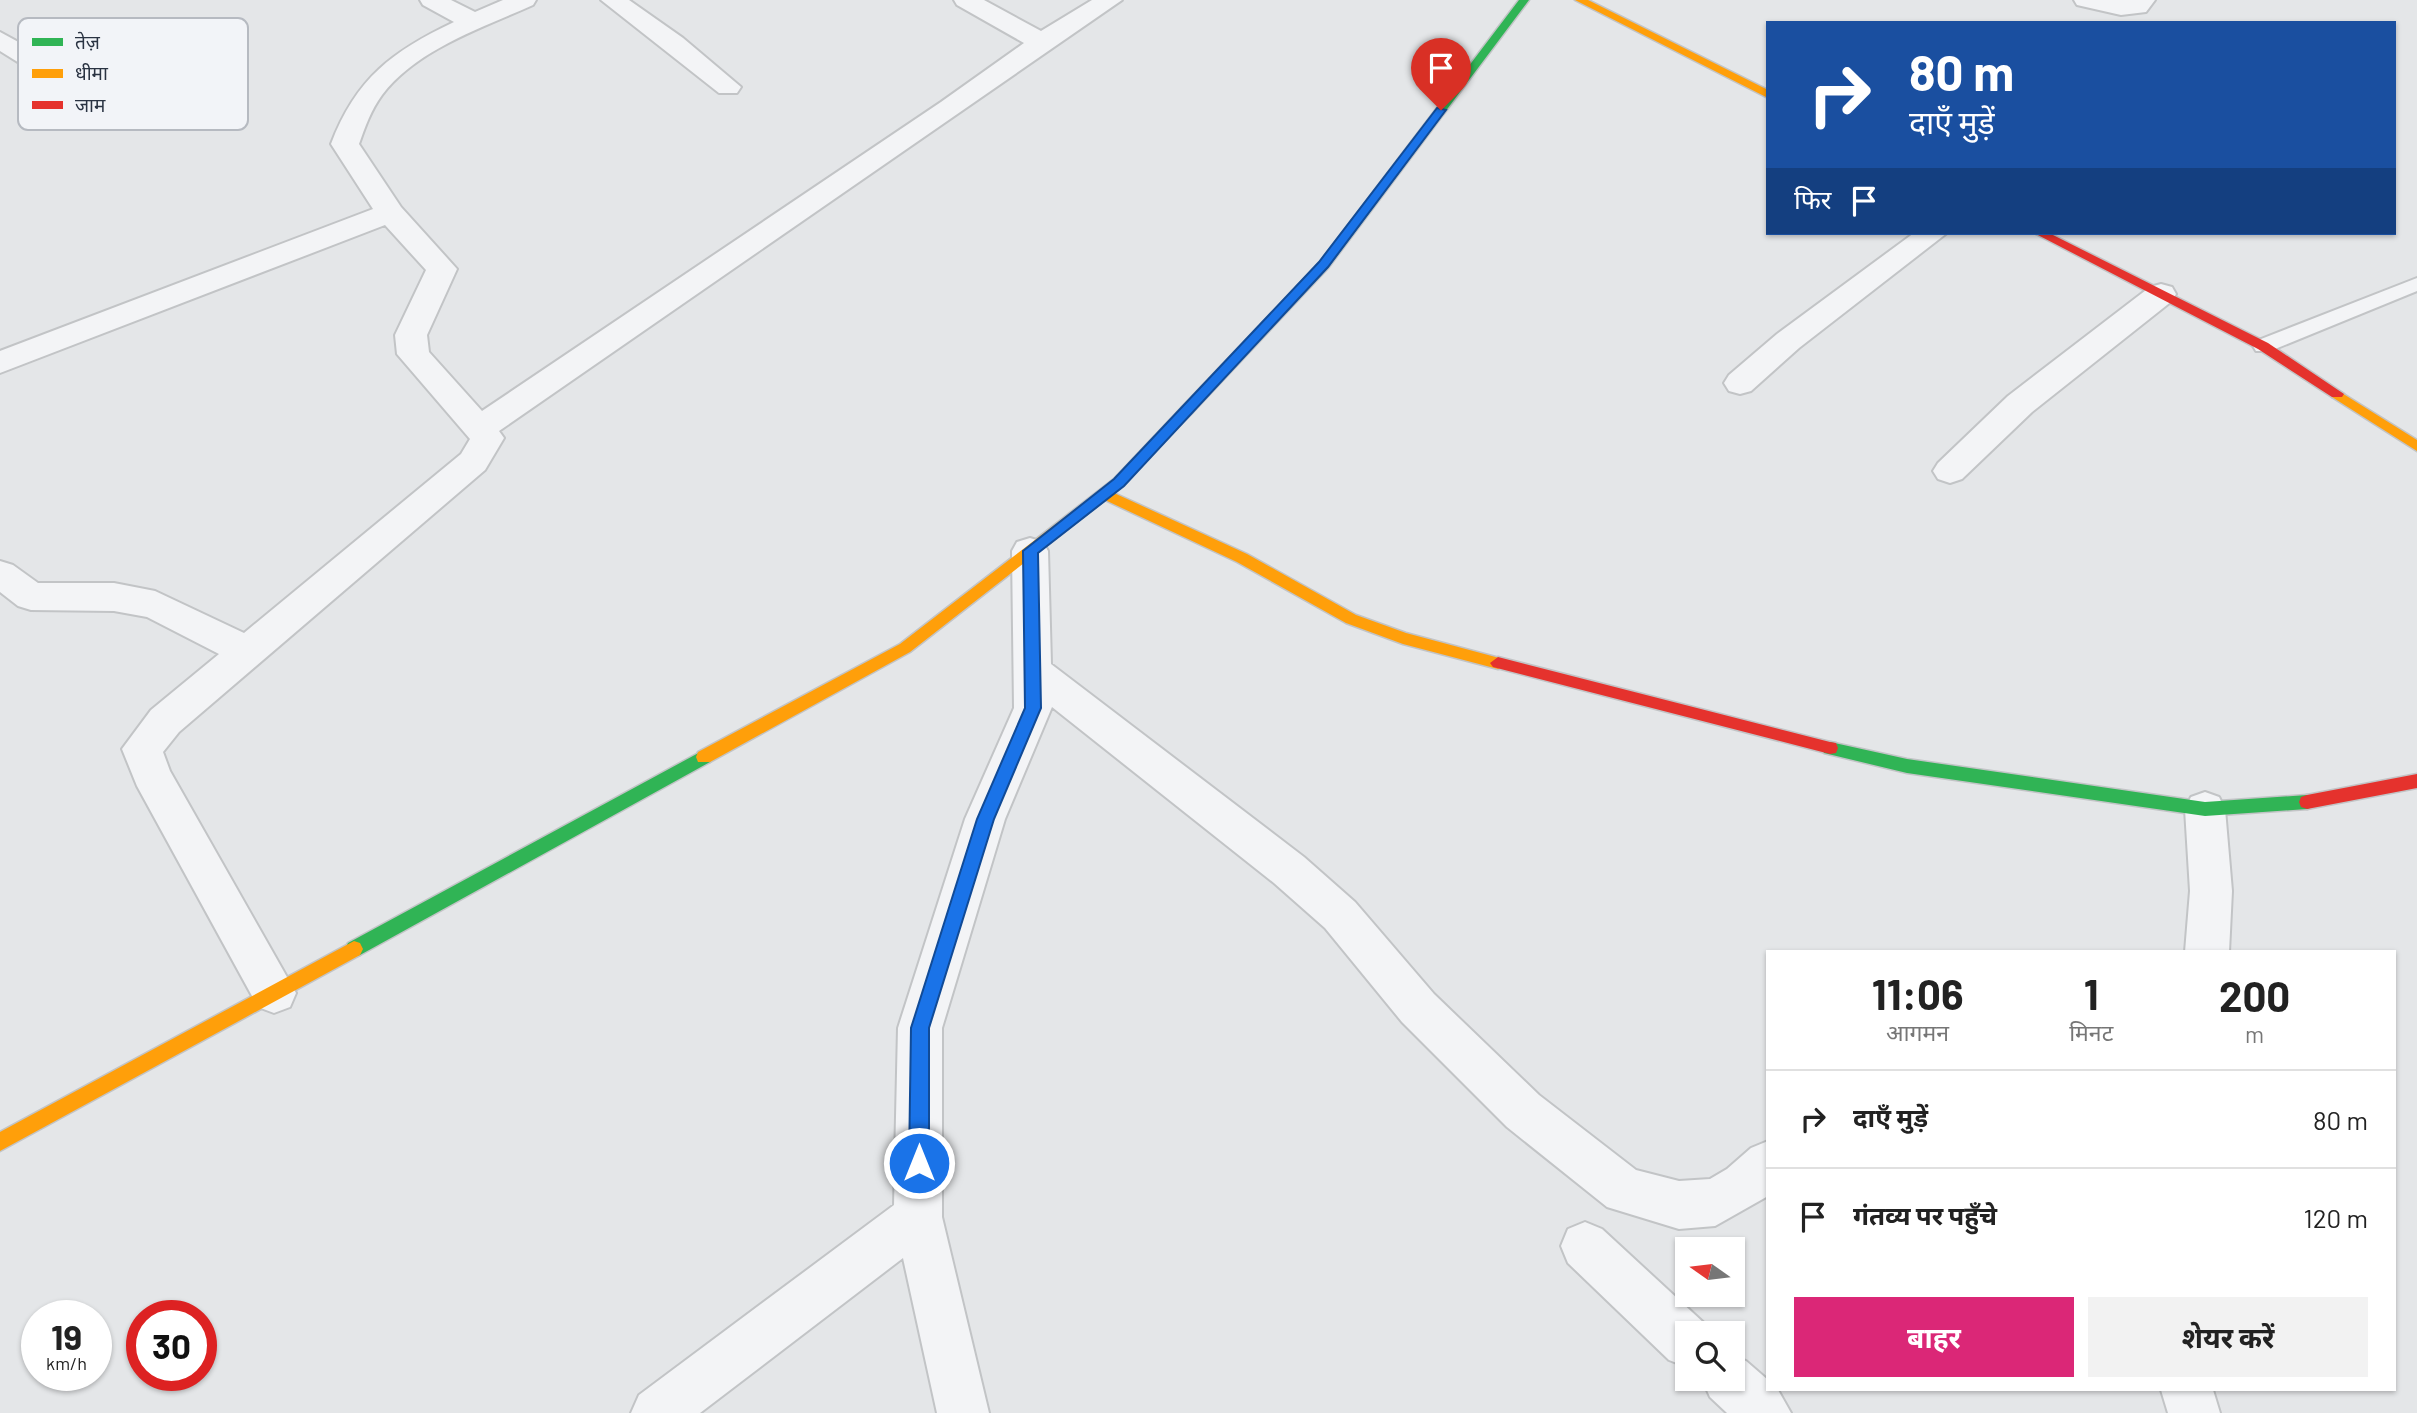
<!DOCTYPE html>
<html lang="hi">
<meta charset="utf-8">
<style>
:root{--surface:#fff;--page:#f2f2f2;--text:#222;--muted:#767676;--line:#e0e0e0;--accent:#db2777}
body{margin:0;font-family:Barlow,"Noto Sans Devanagari",sans-serif;background:var(--page);color:var(--text);height:100vh;display:flex;flex-direction:column;font-size:26px;white-space:nowrap}
*{box-sizing:border-box;margin:0}
p{font-size:23px;color:var(--muted)}
.icon{flex:none;width:38px;height:38px;fill:none;stroke:currentColor;stroke-width:2;stroke-linecap:round;stroke-linejoin:round}
.map{position:relative;flex:1;overflow:hidden}
.sheet{position:absolute;left:1766px;top:950px;width:630px;height:441px;display:flex;flex-direction:column;background:var(--surface);border-radius:0px;box-shadow:0 2px 5px #0004}
.sheet>*{flex:none}
.top-card{position:absolute;left:1766px;top:21px;width:630px;height:214px;border-radius:0px;box-shadow:0 2px 5px #0004;background:#1a4fa0;color:#fff;overflow:hidden}
.needle{width:46px;rotate:284deg}
.buttons{position:absolute;left:1675px;top:1237px;display:grid;gap:14px}
.buttons a{display:grid;place-items:center;width:70px;height:70px;border-radius:0px;background:var(--surface);box-shadow:0 2px 5px #0004;font-size:35px}
.speed{position:absolute;left:21px;top:1300px;display:flex;gap:14px;font-size:35px;font-weight:700;text-align:center}
.speed>*{display:grid;place-content:center;width:91px;height:91px;border-radius:50%;background:var(--surface);box-shadow:0 2px 5px #0004;line-height:1}
.speed small{font-size:18px;font-weight:400}
.speed .limit{border:10px solid #d22;background:#fff;color:#111}
.pin{position:absolute;display:grid;place-items:center;width:60px;height:60px;color:#fff;margin:-72px -30px;border-radius:50% 50% 50% 0;rotate:-45deg;box-shadow:0 0 7px #0007}
.pin .icon{rotate:45deg}
.me{position:absolute;width:77px;margin:-38px;rotate:0deg;stroke-linejoin:round;filter:drop-shadow(0 0 5px #0008)}
.turn{display:flex;align-items:center;gap:24px;height:147px;padding:0 28px;font-size:32px}
.turn .icon{width:91px;height:91px;stroke-width:2.5}
.turn b{display:block;font-size:49px;line-height:60px}
.then{display:flex;align-items:center;height:66px;padding:0 28px;background:#0003;gap:14px;font-size:26px}
.eta{display:flex;justify-content:space-evenly;align-items:center;height:119px;text-align:center}
.eta b{font-size:42px;font-weight:700;line-height:49px}
.primary-button{display:flex;gap:14px;margin-top:auto;padding:14px 28px}
.primary-button a{flex:1;height:80px;border-radius:0px;background:var(--accent);color:#fff;font-size:28px;font-weight:700;line-height:80px;text-align:center}
.primary-button a+a{background:var(--page);color:var(--text)}
ul{padding:0;list-style:none}
li{display:flex;align-items:center;gap:21px;height:98px;padding:0 28px;border-top:2px solid var(--line)}
li div{flex:1}
li b{display:block;font-size:26px}
li em{font-style:normal}
.map>svg:first-child{display:block}
.lines{fill:none;stroke-linecap:round;stroke-linejoin:round}
.lane-casing{stroke:#c2c4c6;stroke-width:4}
.street-casing{stroke:#c2c4c6;stroke-width:4}
.fast-casing{stroke:#c2c4c6;stroke-width:3}
.slow-casing{stroke:#c2c4c6;stroke-width:3}
.jam-casing{stroke:#c2c4c6;stroke-width:3}
.lane{fill:#f3f4f6;fill-rule:evenodd}
.street{fill:#f3f4f6;fill-rule:evenodd}
.fast{fill:#30b455;fill-rule:evenodd}
.slow{fill:#ff9f0a;fill-rule:evenodd}
.jam{fill:#e5322d;fill-rule:evenodd}
.route{fill:#1a73e8;stroke:#114b97;stroke-width:2}
.key{fill:#f2f4f8;stroke:#b6bac1;stroke-width:2}
.key-label{font-size:19px;fill:#2a3342}
</style>
<div class="map">
<svg width="2417" height="1413" viewBox="0 0 2417 1413">
<rect width="100%" height="100%" fill="#e4e6e8"/>
<g class="lines">
<defs>
<path id="lane" d="M2417 278V291L2270 351H2256L2253 346 2256 341Z"/>
<path id="street" d="M420 0H451L475 12 503 0H536L533 5C482 28 417 49 382 95 371 110 365 127 359 144L401 207 457 269 427 335 429 352 482 411 941 102 1024 43 957 5 954 0H984L1041 31 1092 0H1122L499 431 504 438 485 470 179 732 163 752 170 771 296 993 290 1007 274 1013 258 1007 137 786 122 749 151 710 219 654 147 617 114 611 31 610 18 606 0 592V561L13 565 38 583H114L155 591 244 633 461 454 470 439 397 354 395 335 426 270 385 225 0 373V351L373 209 331 144C356 78 393 51 454 22L423 5Z
M601 0H629L683 38 741 87 737 93H719Z
M2074 0H2155L2146 12 2121 15 2077 5Z
M0 32 55 62 59 68 55 74H37L0 51Z
M1914 233H1947L1799 348 1751 391 1740 394 1729 391 1724 383 1729 375 1777 334Z
M2161 284 2172 287 2176 294 2172 301 2032 412 1962 479 1950 483 1938 479 1933 471 1938 463 2008 396 2150 287Z
M1030 538 1043 542 1048 551 1051 664 1304 857 1355 902 1434 994 1539 1095 1636 1170 1679 1181 1710 1179 1727 1169 1751 1148 1768 1141V1196L1715 1226 1679 1229 1607 1207 1507 1127 1402 1022 1325 928 1274 883 1052 707 1005 819 942 1028V1217L989 1413H937L903 1258 700 1413H631L639 1395 894 1205 898 1028 965 819 1014 708 1012 551 1017 542Z
M2205 792 2219 797 2225 809 2232 891 2229 952H2185L2190 891 2185 809 2191 797Z
M1585 1222 1602 1229 1705 1324 1709 1334H1687V1367L1669 1360 1568 1263 1561 1246 1568 1229Z
M1732 1355 1746 1361 1768 1380V1390H1778L1791 1413H1727L1710 1397 1702 1379H1732Z
M2161 1390H2213L2220 1413H2168Z"/>
<path id="fast" d="M1519 0H1529L1328 268 1192 413H1182V407L1320 262Z
M1830 742 1907 759 2205 802 2307 795 2313 797 2315 802 2313 807 2307 809 2205 816 1907 773 1824 753 1822 748 1824 743Z
M704 750 710 752 712 757 710 762 360 955 354 957 348 955 345 949 348 943Z"/>
<path id="slow" d="M1575 0H1588L1768 90V98Z
M2337 390 2417 440V451L2332 397V391Z
M1187 406 1194 410 1192 413 1114 493 1247 554 1356 615 1406 633 1503 659 1506 663 1503 667 1498 669 1403 644 1346 623 1237 562 1105 500 910 652 710 762H698L696 757 698 752 900 644 1114 479 1182 407Z
M354 941 360 943 363 949 360 955 0 1151V1132Z"/>
<path id="jam" d="M2034 233H2049L2268 343 2344 394 2342 397H2332L2258 349Z
M1498 657 1830 742 1836 743 1838 748 1836 753 1830 754 1493 667 1490 663Z
M2417 774V788L2307 809 2301 807 2299 802 2301 797 2307 795Z"/>
</defs>
<use href="#lane" class="lane-casing"/>
<use href="#street" class="street-casing"/>
<use href="#fast" class="fast-casing"/>
<use href="#slow" class="slow-casing"/>
<use href="#jam" class="jam-casing"/>
<use href="#lane" class="lane"/>
<use href="#street" class="street"/>
<use href="#fast" class="fast"/>
<use href="#slow" class="slow"/>
<use href="#jam" class="jam"/>
</g>
<path class="route" d="M1437 108 1446 110 1328 267 1124 486 1038 553 1041 708 994 819 929 1028V1163L926 1169 919 1172 912 1169 909 1163 911 1028 977 819 1025 708 1023 551 1114 479 1319 262Z"/>
<rect x="18" y="18" width="230" height="112" rx="10" class="key"/>
<rect x="32" y="38" width="31" height="8" fill="#30b455"/>
<rect x="32" y="69" width="31" height="9" fill="#ff9f0a"/>
<rect x="32" y="101" width="31" height="8" fill="#e5322d"/>
<g class="key-label">
<text x="75" y="49">तेज़</text>
<text x="75" y="80">धीमा</text>
<text x="75" y="112">जाम</text>
</g>
</svg>
<div class="buttons">
<a><svg class="needle" viewBox="-14 -14 28 28"><path d="M0-13l5 13h-10z" fill="#e53935"/><path d="M0 13l5-13h-10z" fill="#767676"/></svg></a>
<a><svg class="icon" aria-label="search" viewBox="0 0 24 24"><circle cx="10" cy="10" r="6"/><path d="M15 15l6 6"/></svg></a>
</div>
<div class="speed"><div>19<small>km/h</small></div><div class="limit">30</div></div>
<div class="pin" style="left:1441px;top:110px;background:#d93025"><svg class="icon" aria-label="arrive" viewBox="0 0 24 24"><path d="M6 21V4h12l-3 4 3 4H6"/></svg></div>
<svg class="me" style="left:919px;top:1163px" viewBox="-20 -20 40 40"><circle r="17" fill="#1a73e8" stroke="#fff" stroke-width="3"/><path d="M0-11L8 9 0 5-8 9z" fill="#fff"/></svg>
<div class="top-card">
<div class="turn"><svg class="icon" aria-label="right" viewBox="0 0 24 24"><path d="M7 20v-9h11M14 6l5 5-5 5"/></svg><div><b>80 m</b>दाएँ मुड़ें</div></div>
<div class="then">फिर<svg class="icon" aria-label="arrive" viewBox="0 0 24 24"><path d="M6 21V4h12l-3 4 3 4H6"/></svg></div>
</div>
<section class="sheet">
<div class="eta">
<div><b>11:06</b><p>आगमन</p></div>
<div><b>1</b><p>मिनट</p></div>
<div><b>200</b><p>m</p></div>
</div>
<ul>
<li><svg class="icon" aria-label="right" viewBox="0 0 24 24"><path d="M7 20v-9h11M14 6l5 5-5 5"/></svg><div><b>दाएँ मुड़ें</b></div><em>80 m</em></li>
<li><svg class="icon" aria-label="arrive" viewBox="0 0 24 24"><path d="M6 21V4h12l-3 4 3 4H6"/></svg><div><b>गंतव्य पर पहुँचे</b></div><em>120 m</em></li>
</ul>
<div class="primary-button"><a>बाहर</a><a>शेयर करें</a></div>
</section>
</div>
